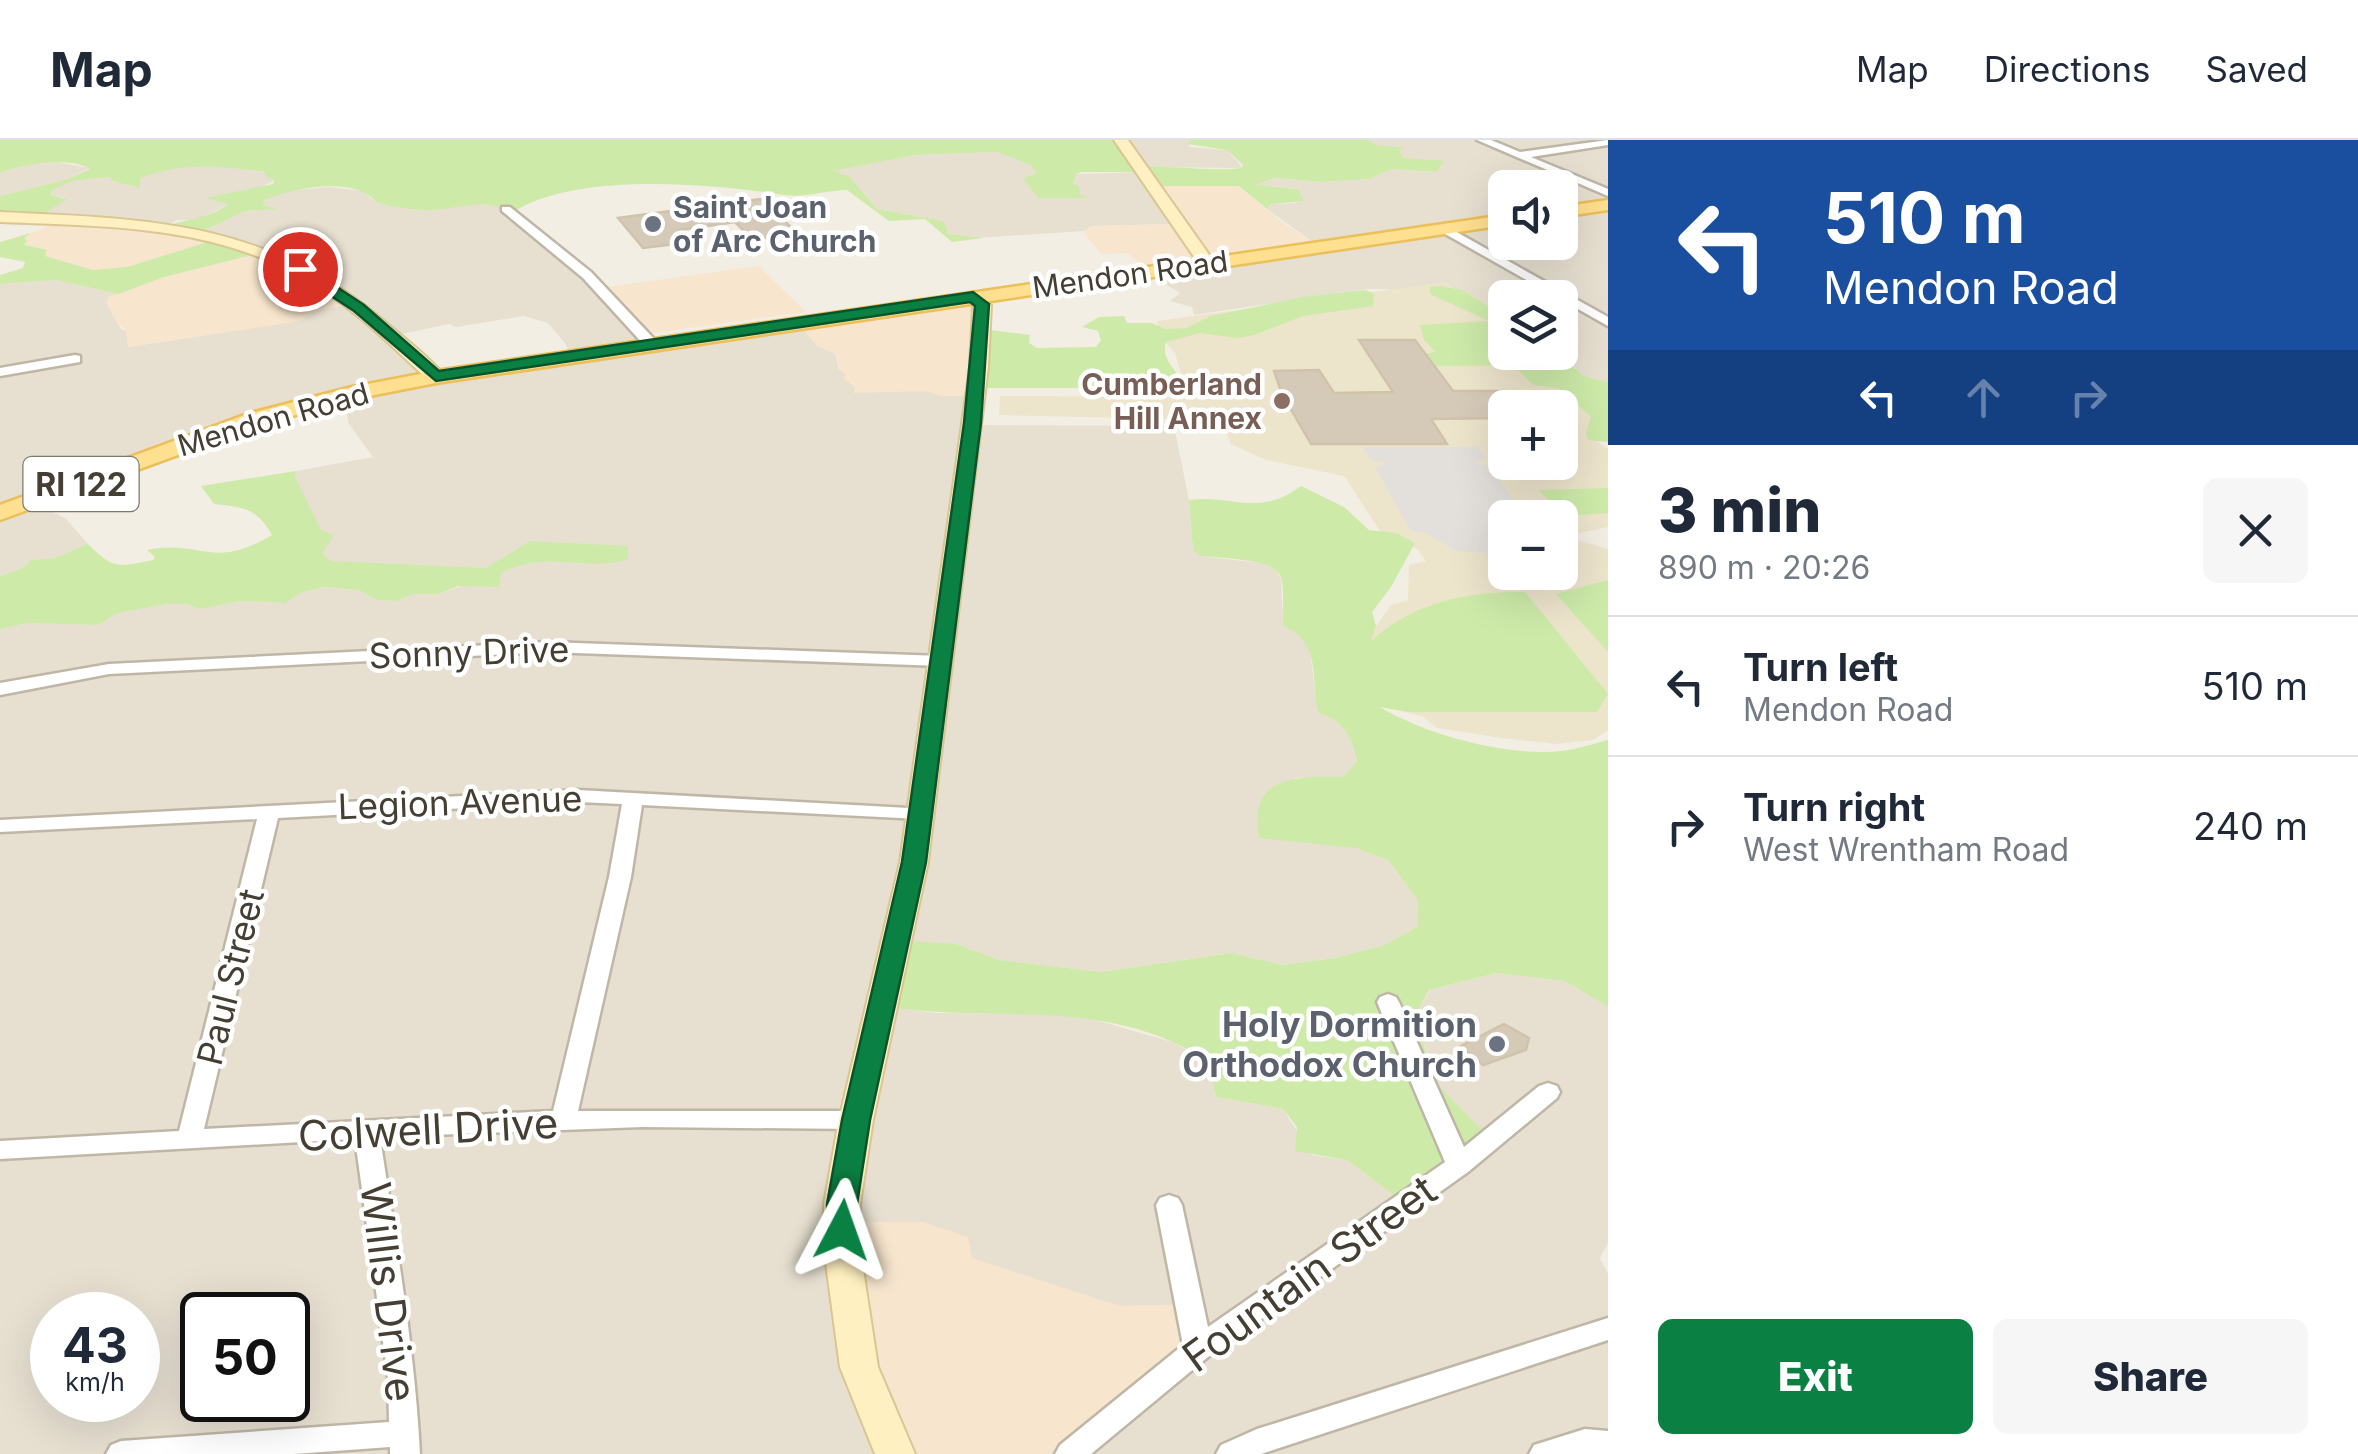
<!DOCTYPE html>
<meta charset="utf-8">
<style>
:root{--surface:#fff;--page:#f6f6f7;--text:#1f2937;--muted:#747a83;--line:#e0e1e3;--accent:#0b8043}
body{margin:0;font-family:Inter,sans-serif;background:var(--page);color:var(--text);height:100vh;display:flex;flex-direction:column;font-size:38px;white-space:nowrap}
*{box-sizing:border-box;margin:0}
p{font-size:32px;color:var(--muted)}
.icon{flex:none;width:55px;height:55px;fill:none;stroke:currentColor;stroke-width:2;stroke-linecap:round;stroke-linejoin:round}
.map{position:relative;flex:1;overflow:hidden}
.side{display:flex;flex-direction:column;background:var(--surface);width:750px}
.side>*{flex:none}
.banner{background:#1a4fa0;color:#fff;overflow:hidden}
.buttons{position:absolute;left:1488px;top:30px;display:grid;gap:20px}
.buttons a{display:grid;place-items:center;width:90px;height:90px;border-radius:15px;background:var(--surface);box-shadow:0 10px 40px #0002;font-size:50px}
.speed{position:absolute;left:30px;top:1152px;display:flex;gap:20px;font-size:50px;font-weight:700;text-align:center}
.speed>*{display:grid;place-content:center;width:130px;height:130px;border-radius:50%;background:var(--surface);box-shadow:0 10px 40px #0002;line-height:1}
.speed small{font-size:25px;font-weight:400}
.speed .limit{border:5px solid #111;border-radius:15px;background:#fff;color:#111}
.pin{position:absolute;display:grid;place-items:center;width:85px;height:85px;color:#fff;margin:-42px;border:5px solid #fff;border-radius:50%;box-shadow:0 2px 10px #0007}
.me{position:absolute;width:110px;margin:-55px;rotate:4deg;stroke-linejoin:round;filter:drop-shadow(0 0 8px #0008)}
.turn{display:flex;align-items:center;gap:35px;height:210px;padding:0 50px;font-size:45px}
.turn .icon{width:130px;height:130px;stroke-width:2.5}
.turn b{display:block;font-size:70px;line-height:85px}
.lanes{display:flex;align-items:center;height:95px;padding:0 50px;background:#0003;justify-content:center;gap:50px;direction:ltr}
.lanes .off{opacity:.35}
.round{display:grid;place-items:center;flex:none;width:105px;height:105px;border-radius:15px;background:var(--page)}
.summary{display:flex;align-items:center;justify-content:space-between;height:170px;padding:0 50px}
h1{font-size:60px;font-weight:800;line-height:75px}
.action{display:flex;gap:20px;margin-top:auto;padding:20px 50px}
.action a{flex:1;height:115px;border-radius:15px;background:var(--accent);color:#fff;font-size:40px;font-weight:800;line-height:115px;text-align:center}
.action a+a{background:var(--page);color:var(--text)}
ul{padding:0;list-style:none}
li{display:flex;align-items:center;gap:30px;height:140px;padding:0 50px;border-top:2px solid var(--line)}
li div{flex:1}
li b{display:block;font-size:38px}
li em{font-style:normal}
header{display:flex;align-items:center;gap:60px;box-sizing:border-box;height:140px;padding:0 50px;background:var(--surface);border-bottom:2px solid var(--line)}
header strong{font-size:48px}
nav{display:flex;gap:55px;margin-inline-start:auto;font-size:35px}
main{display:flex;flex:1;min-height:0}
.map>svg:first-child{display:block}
.residential{fill:#e7e0d1;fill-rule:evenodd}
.commercial{fill:#f7e5cd}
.education{fill:#ede4cc;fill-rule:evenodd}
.green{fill:#cdeaa9}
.parking{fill:#e3e0dc}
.building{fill:#d5cab8;stroke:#d0c2ab;stroke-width:2.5}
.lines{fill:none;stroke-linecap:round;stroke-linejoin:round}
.street-casing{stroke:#bfb6a6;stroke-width:5}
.secondary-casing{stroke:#dac692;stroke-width:4}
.primary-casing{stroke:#ebbf5a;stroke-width:5}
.street{fill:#fff;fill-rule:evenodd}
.secondary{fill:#fff0c1;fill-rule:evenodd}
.primary{fill:#ffe090;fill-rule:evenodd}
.route{fill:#0b8043;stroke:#07532c;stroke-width:2.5}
.worship-dot{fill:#6b7280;stroke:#fff;stroke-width:4}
.education-dot{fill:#8d6e63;stroke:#fff;stroke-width:4}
.labels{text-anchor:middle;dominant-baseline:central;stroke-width:9;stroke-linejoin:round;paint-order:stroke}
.far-worship-label{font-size:30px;font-weight:bold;fill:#5b616d;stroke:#fff;text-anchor:start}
.far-street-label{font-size:30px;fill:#453e33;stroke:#fff}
.far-education-label{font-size:30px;font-weight:bold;fill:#785e54;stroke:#fff;text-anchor:end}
.shield{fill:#fff;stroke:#7d7870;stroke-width:2.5}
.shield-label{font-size:32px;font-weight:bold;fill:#453e33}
.street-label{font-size:35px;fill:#453e33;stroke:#fff}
.worship-label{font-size:35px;font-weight:bold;fill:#5b616d;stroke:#fff;text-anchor:end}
.near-street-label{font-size:42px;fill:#453e33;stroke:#fff}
</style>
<header>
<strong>Map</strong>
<nav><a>Map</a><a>Directions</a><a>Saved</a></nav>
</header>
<main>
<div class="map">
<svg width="1608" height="1314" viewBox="0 0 1608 1314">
<rect width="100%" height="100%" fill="#f3eee3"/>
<path class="residential" d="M1125 0H1191L1189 7 1227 10 1243 28 1145 27Z
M1369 0H1608V242L1584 236 1566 220 1560 210V158H1505V176L1462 150 1368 149 1194 175 1192 167 1170 161 1180 153 1149 134 1320 107 1267 69 1271 64 1297 63 1298 49 1254 45 1275 38 1322 42 1370 39 1391 29 1436 32 1428 21 1403 18 1399 10 1402 7 1375 5ZM1505 48H1560V102H1505Z
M997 12 1031 24 1036 33 1024 39 1080 55 1072 40 1076 34 1146 32 1180 84 1091 86 1085 91 962 99 947 94 944 81 877 69 849 36 832 31 916 15Z
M57 22 90 28 68 39 0 56V33L24 25Z
M174 26H223L265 32 275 40 255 50 213 58 229 64 198 80H177L158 90 36 79 65 58 50 55 51 50 71 41 110 37 113 42 134 45 140 39Z
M330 47 363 51 377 63 416 70 473 63 502 66 581 132 655 205 799 184 817 206 835 213 839 230 931 241 979 256 981 285 1174 286 1189 360 1193 410 1199 416 1261 423 1276 429 1281 438 1283 485 1300 492 1309 504 1318 572 1339 579 1349 594 1357 622 1343 637 1294 638 1329 704 1356 708 1389 721 1418 760 1417 787 1384 805 1335 818 1282 825 1232 813 1101 832 1000 820 956 804 895 868 936 873 1075 874 1172 902 1208 922 1216 957 1283 969 1312 1015 1347 1020 1404 1063 1478 986 1437 944 1414 876 1430 850 1497 833 1565 841 1608 867V1103L1600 1118 1608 1134V1314H1077L1197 1165 1119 1166 855 1082 904 1314H0V489L28 483 98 485 118 473 168 464H187L200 469 240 461 285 463 303 452 325 447 359 450 376 460 398 461 413 454H439L509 429 281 421 296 331 373 317 349 284 345 268 335 259 39 365 65 378 88 404 54 418 31 420 23 428 0 436V144L56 140 118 154 108 157 107 164 121 189 126 191 128 207 299 181 316 171 348 164 195 95 245 71 271 69 262 64 264 60 284 51ZM524 176 548 183 565 203 571 216 436 237 392 196 449 184 456 187ZM52 1175H138V1260H52ZM202 1175H288V1260H202Z"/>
<path class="commercial" d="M1156 46H1239L1279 80 1321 108 1151 132 1127 113 1101 114 1084 93 1091 86 1180 84Z
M61 81 106 84 214 100 127 127 93 130 44 116 47 111 22 105 23 98 31 93Z
M260 113 349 164 316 171 299 181 128 207 126 191 115 180 107 164 108 157 164 137Z
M759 126 806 172 646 194 607 147Z
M980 158 979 256H942L924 251 854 253 855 247 844 239 846 234 840 230 835 213 817 206 799 184Z
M855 1082H923L968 1097 972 1118 1119 1166 1197 1164 1206 1199 1077 1314H904L883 1273Z"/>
<path class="education" d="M1447 142 1505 193V212L1527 213 1608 284 1597 301 1608 309V387L1575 394 1577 400 1608 409V590L1593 600 1556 604 1502 598 1437 588 1422 576 1379 566 1367 546 1371 494 1391 465 1408 460 1409 425 1426 421 1416 408 1380 391 1344 336 1266 320 1231 304 1222 283 1210 280 999 275 1000 256 1180 257 1182 237 1175 213 1160 196 1157 181ZM1505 268H1560V322H1505ZM1505 378H1560V432H1505Z"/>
<path class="green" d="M0 0H1124L1145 27C1177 25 1210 32 1242 28L1243 25 1227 10 1188 4 1191 0H1369L1375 5 1405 7 1399 10 1403 18 1445 21 1436 32 1391 29 1370 39 1322 42 1274 38 1255 45 1298 49 1304 61 1271 64 1267 69 1239 46H1156L1146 32H1082L1076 34 1073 44 1079 46 1080 55 1091 58H1039L1023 39 1036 33 1031 25 997 12 916 15 833 31 849 36 877 69 944 81 948 94 983 98 952 102 925 79 889 81 847 50C827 50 805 58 785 55 713 44 575 31 512 73 485 57 462 68 433 70 414 71 396 67 377 63 356 35 293 48 264 60L263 65 277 69 245 71 195 95 158 90C181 78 207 81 228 64L206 58 273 44 274 40 265 36V32C221 26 181 21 140 39V48L112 41 110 37 72 41 52 50 50 55 67 59 36 79 0 78V56L68 39 90 29C70 16 21 24 0 33Z
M31 93 24 98 27 101 24 105 47 110 45 116 93 130 127 127 214 100 260 113 164 137 118 154 56 140 0 144V135L23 128 25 122 0 117V102Z
M1439 146 1462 150 1505 176V212L1527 213 1541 225 1434 226 1425 214 1435 212 1424 200 1420 185 1489 181 1430 154V147Z
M1366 150 1374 154 1373 166 1303 176 1254 195 1238 198 1200 193 1166 202C1160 221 1180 231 1184 248H984L990 190 1030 195 1029 203 1037 208 1096 207 1101 200 1098 191 1082 187 1099 177 1124 176 1127 183H1152L1165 189 1187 188 1211 176 1303 157Z
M1560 210 1570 215 1566 221 1584 236 1608 242V302L1588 300 1586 292 1591 277 1559 248 1533 245 1518 230 1548 228 1551 224 1536 213Z
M296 331 295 337 321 390 334 395 322 414 331 421 486 428 530 401 628 406V419C591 433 547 409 501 433L499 447 458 446 439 454H413L398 461 376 460 359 450 325 447 303 452 285 463 240 461 200 469 187 464H168L118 473 98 485 28 483 0 489V436L23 428 31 420 54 418 88 404C114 430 118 427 153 420L155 417 147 410C201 399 211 431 272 395 257 368 243 367 214 364L201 346Z
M1301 346 1344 367 1369 390 1396 393 1415 403 1391 447 1372 472 1376 486 1371 501C1416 461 1466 452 1525 452L1608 554 1597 572H1409L1380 567C1426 595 1508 617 1562 611 1577 609 1593 604 1608 600V867L1565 841 1497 833 1429 850 1414 877 1437 944 1478 986 1496 996 1404 1063 1347 1020 1295 1011 1297 987 1283 969 1216 957 1208 922C1113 857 1001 882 894 868L908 801 956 804 1000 820 1101 832 1232 813 1282 825 1335 818 1384 805 1417 787 1418 760 1389 721 1356 708 1259 698C1247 636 1296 636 1343 637L1357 621C1350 594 1345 582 1318 572 1311 537 1321 500 1283 486 1282 471 1285 451 1281 437 1275 418 1217 418 1199 416L1193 410 1189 360C1233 354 1258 378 1301 346Z
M1608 348V373L1563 376 1539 350Z
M1608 440V512L1556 454Z"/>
<path class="parking" d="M1362 307H1478L1485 319 1472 323 1490 326 1525 377 1505 378V414L1456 411 1424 392 1411 391 1375 327 1388 323 1371 320Z"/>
<path class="building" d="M760 59 799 94 753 100 735 82 680 90 692 102 643 108 618 78Z
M1359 200H1415L1453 251H1505V278L1431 279 1447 304H1311L1282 254 1274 231 1319 230 1334 253 1393 252Z
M1504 884 1529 898 1526 910 1483 925 1461 906Z"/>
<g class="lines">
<defs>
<path id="street" d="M1477 0H1491L1520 12 1608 0V5L1531 17 1608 49V56Z
M502 67H510L591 132 656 201V207H646L583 138 502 71Z
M1444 85 1608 177V186L1440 91 1438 89Z
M75 215 80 216V222L0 236V228Z
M548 502 941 516 950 521 941 526 548 512 109 534 0 555V543L109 524Z
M578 650 927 669 930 673 920 679 642 665 631 737 578 971H856L865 974 868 980 865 986 856 989 642 987 380 997C396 1103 415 1210 420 1314H390V1307L294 1314H106L111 1305 121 1301 389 1282 388 1238 355 999 0 1019V1001L179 991 257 679 0 692V680ZM578 662 622 664 609 737 553 971 204 989 278 678Z
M1388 854 1396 857 1399 862 1464 1007 1539 946 1548 943 1557 946 1560 952 1557 958 1468 1032 1208 1217 1091 1314H1055L1060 1305 1183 1205 1156 1065 1160 1058 1169 1055 1178 1058 1182 1065 1208 1187 1445 1022 1377 862 1380 857Z
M1608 1178V1200L1261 1314H1216L1221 1305 1257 1289Z
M1585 1289 1608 1291V1314H1529L1534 1305Z"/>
<path id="secondary" d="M1114 0H1128L1215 123 1213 127H1201Z
M0 72C148 79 264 80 383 180 404 198 428 216 446 237L436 243 429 241C387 201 344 159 292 132 203 85 98 86 0 82Z
M973 152 991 165 988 227 928 722 873 980 860 1064 861 1116 878 1227 915 1314H875L840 1227 825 1116 824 1064 839 980 900 722 970 227 973 166 964 157Z"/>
<path id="primary" d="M1608 60V70L1560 77V67Z
M1505 75V85L436 243 354 259 263 284 0 380V365L247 274 352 247 436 231Z"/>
</defs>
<use href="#street" class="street-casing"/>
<use href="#secondary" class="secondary-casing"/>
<use href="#primary" class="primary-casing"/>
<use href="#street" class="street"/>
<use href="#secondary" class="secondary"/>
<use href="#primary" class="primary"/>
</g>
<path class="route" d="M295 126H305L364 165 439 231 973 152 989 164 981 283 926 722 870 980 857 1064V1090L853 1098 842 1102 832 1098 828 1090 827 1064 842 980 902 722 964 283 975 166 970 162 436 241 354 171 295 132Z"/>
<g class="worship-dot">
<circle cx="653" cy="84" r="10"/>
<circle cx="1497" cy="904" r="10"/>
</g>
<circle class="education-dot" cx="1282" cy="261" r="10"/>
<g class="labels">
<g class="far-worship-label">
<text x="673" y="67">Saint Joan<tspan x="673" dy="34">of Arc Church</tspan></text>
</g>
<g class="far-street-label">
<text transform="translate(1130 134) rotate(-8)">Mendon Road</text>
<text transform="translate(273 279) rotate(-16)">Mendon Road</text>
</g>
<g class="far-education-label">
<text x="1262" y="244">Cumberland<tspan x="1262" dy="34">Hill Annex</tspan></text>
</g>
<rect class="shield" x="23.5" y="317" width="115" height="54" rx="8"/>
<g class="shield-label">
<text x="81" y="344">RI 122</text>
</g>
<g class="street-label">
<text transform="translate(469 512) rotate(-2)">Sonny Drive</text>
<text transform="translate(460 662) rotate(-2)">Legion Avenue</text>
<text transform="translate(230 837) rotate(-76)">Paul Street</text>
</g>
<g class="worship-label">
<text x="1477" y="884">Holy Dormition<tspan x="1477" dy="40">Orthodox Church</tspan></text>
</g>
<g class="near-street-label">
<text transform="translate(428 989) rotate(-3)">Colwell Drive</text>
<text transform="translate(1309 1133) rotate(-36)">Fountain Street</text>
<text transform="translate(389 1152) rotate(83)">Willis Drive</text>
</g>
</g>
</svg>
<div class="buttons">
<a><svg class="icon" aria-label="sound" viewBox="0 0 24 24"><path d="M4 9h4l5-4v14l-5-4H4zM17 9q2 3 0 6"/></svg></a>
<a><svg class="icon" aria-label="layers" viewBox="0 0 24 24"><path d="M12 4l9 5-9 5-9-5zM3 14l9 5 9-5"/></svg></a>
<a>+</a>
<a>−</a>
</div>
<div class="speed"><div>43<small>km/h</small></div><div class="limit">50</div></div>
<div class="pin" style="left:300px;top:129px;background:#d93025"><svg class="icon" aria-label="arrive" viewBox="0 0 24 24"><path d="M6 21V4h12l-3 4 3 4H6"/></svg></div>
<svg class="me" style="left:842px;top:1090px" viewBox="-20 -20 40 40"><path d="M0-17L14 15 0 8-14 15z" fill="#0b8043" stroke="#fff" stroke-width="4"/></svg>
</div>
<section class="side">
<div class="banner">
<div class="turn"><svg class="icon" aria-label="left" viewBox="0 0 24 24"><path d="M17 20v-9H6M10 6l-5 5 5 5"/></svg><div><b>510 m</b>Mendon Road</div></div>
<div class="lanes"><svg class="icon" aria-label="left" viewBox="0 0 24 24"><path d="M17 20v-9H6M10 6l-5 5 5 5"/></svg><svg class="icon off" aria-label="ahead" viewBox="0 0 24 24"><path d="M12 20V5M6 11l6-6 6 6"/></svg><svg class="icon off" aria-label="right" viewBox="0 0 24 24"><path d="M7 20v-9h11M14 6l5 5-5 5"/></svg></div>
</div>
<div class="summary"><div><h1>3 min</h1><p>890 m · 20:26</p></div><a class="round"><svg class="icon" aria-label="close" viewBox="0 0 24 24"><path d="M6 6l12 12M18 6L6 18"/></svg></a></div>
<ul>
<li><svg class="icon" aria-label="left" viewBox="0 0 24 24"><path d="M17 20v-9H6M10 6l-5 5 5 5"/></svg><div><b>Turn left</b><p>Mendon Road</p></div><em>510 m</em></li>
<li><svg class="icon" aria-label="right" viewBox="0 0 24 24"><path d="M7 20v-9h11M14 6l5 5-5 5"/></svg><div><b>Turn right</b><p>West Wrentham Road</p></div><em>240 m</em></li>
</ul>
<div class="action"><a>Exit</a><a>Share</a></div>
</section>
</main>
